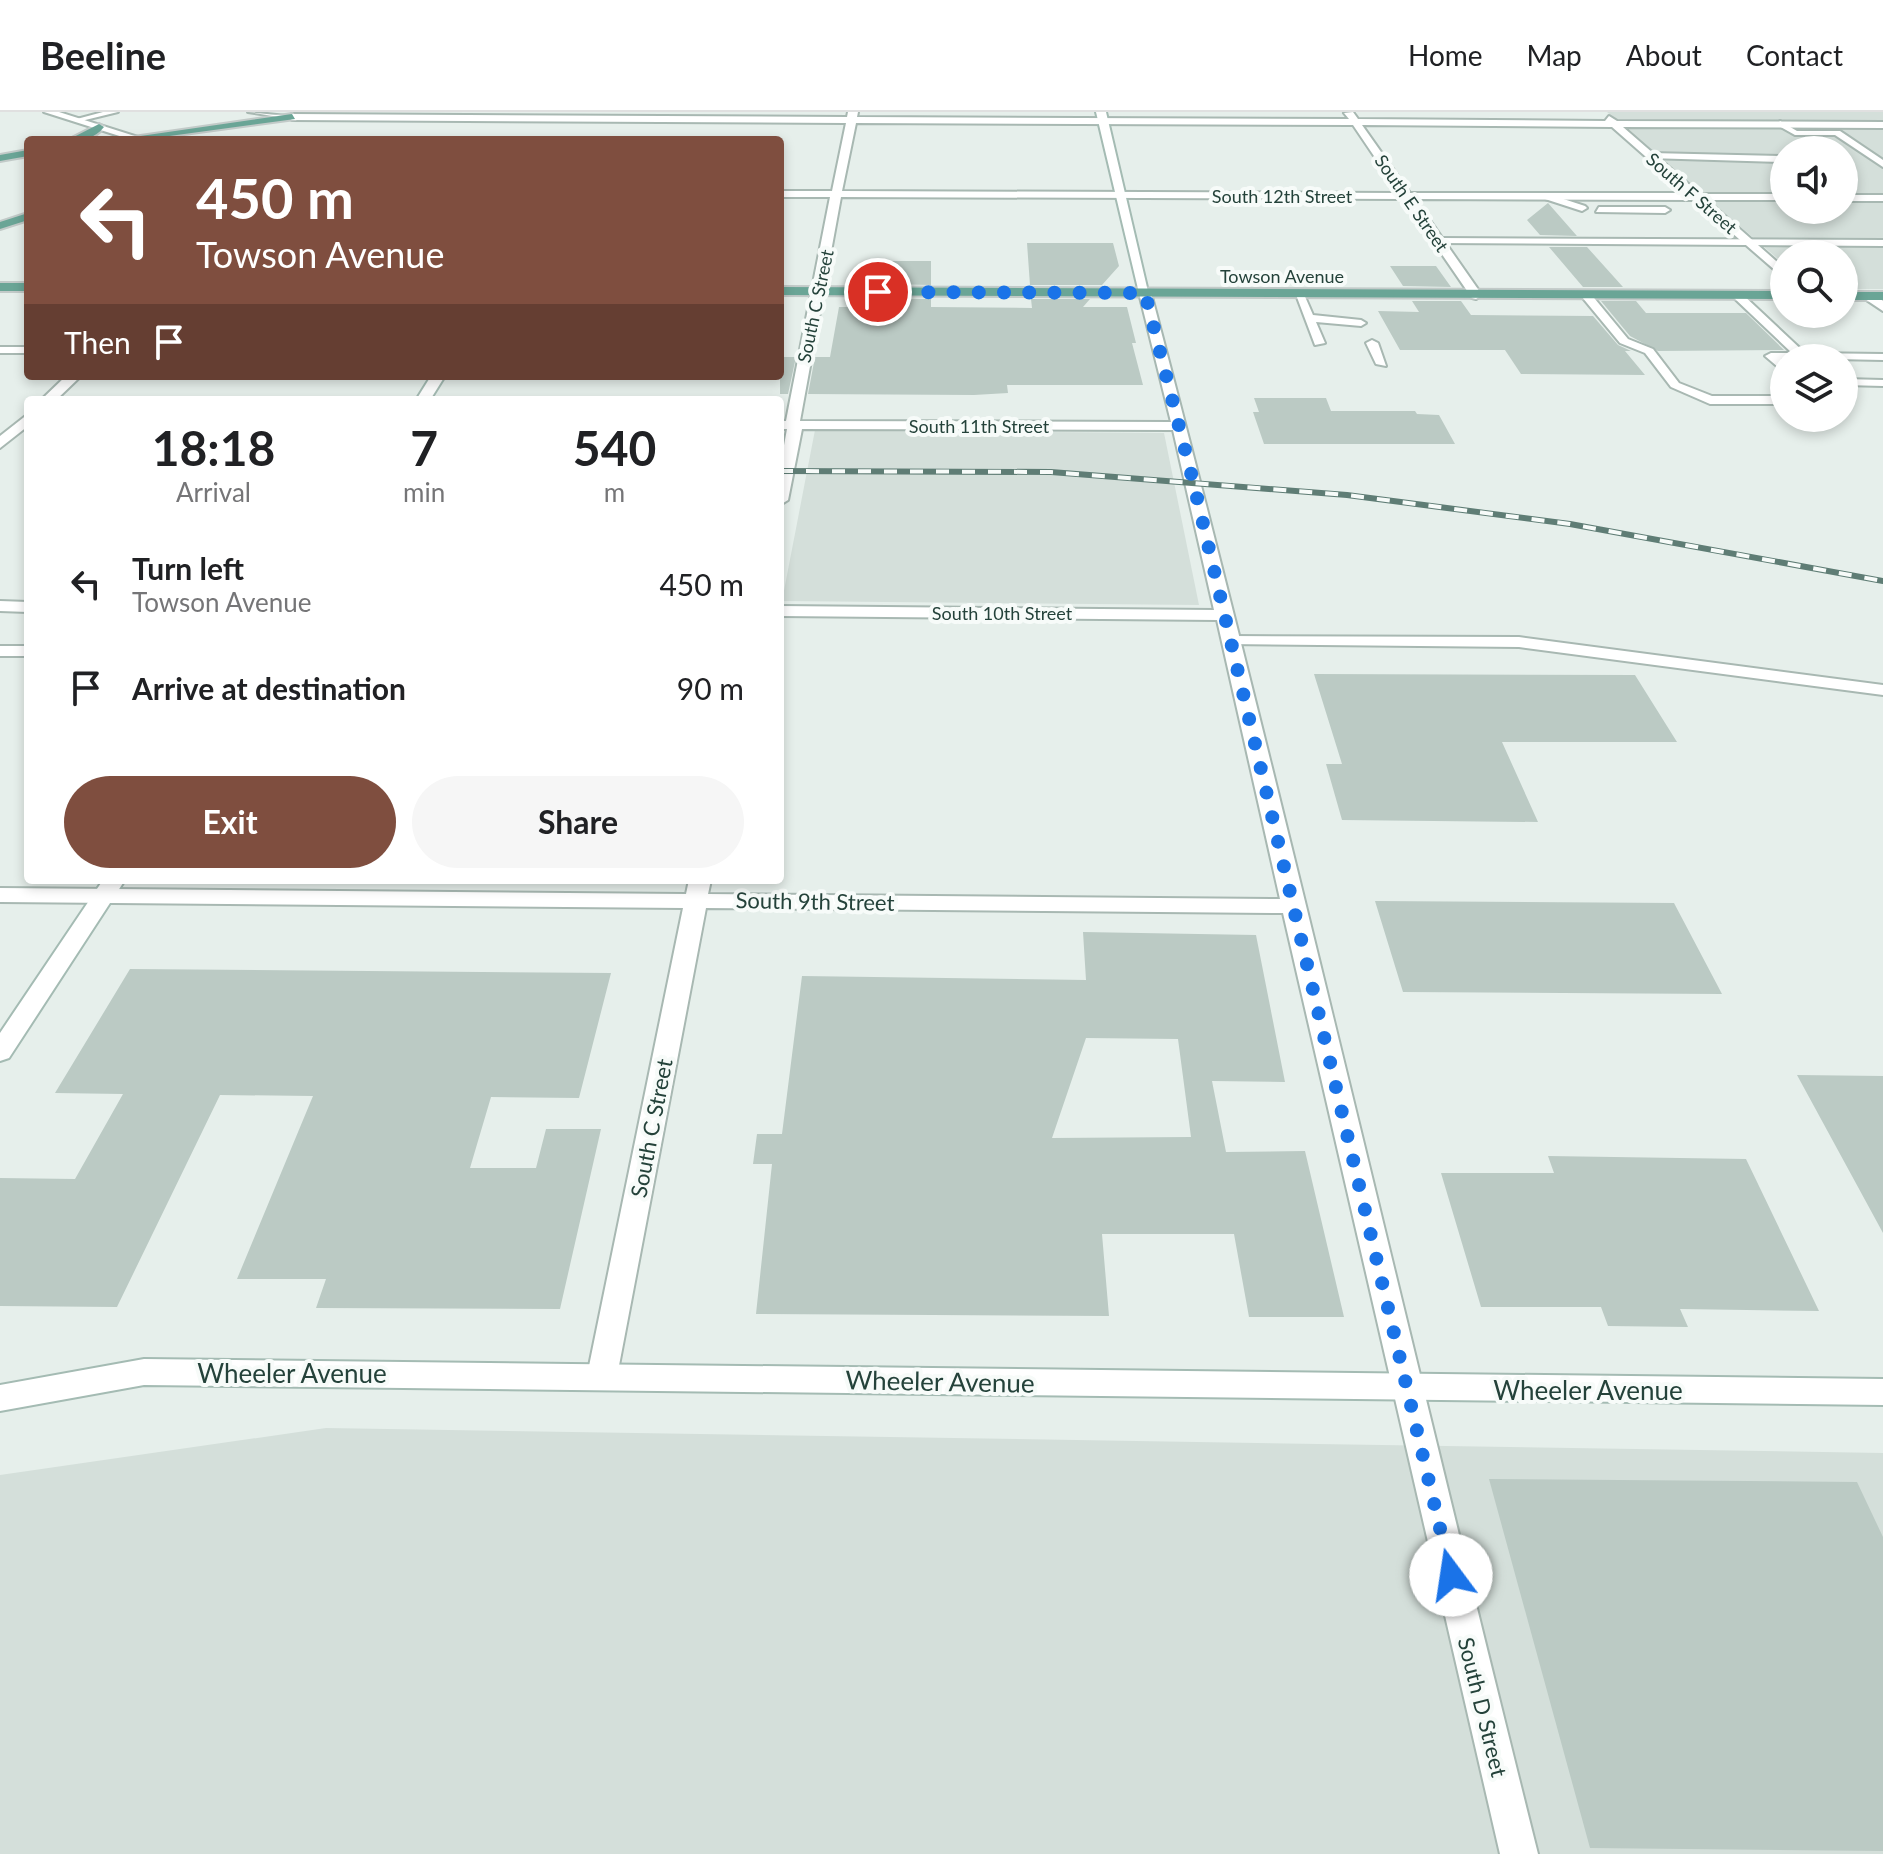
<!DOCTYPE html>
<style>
:root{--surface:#fff;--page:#f6f6f6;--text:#202124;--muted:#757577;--line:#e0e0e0;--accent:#7f4e3f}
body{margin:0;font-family:Lato,sans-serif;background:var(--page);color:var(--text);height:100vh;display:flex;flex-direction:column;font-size:30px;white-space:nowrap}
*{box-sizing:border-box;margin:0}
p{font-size:26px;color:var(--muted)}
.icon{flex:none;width:44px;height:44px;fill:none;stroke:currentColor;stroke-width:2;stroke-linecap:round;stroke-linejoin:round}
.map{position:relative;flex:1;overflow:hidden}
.sheet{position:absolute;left:24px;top:284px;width:760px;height:488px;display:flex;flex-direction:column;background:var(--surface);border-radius:8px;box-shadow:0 4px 12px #0003}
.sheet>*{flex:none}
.banner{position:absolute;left:24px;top:24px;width:760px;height:244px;border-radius:8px;box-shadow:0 4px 12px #0003;background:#7f4e3f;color:#fff;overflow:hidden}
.buttons{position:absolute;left:1770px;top:24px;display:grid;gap:16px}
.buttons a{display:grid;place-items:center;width:88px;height:88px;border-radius:50%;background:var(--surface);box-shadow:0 4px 12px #0003;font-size:40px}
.pin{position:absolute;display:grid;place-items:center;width:68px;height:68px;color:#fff;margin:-34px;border:4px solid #fff;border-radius:50%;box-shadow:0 2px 8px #0007}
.me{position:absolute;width:88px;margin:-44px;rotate:346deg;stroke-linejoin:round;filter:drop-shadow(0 0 6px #0008)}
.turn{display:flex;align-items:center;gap:28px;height:168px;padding:0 40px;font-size:36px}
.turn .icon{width:104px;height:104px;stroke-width:2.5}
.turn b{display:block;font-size:56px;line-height:68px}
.then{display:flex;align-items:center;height:76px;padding:0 40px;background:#0003;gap:16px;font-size:30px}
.eta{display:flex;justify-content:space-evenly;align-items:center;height:136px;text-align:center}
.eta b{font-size:48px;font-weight:700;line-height:56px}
.button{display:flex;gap:16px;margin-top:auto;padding:16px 40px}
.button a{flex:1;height:92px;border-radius:48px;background:var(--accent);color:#fff;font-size:32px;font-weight:700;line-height:92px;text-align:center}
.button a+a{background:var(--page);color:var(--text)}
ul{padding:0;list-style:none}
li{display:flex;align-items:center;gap:24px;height:104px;padding:0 40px}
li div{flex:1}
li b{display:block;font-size:30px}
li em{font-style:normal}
header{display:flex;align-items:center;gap:48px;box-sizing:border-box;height:112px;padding:0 40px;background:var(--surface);border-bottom:2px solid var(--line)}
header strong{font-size:38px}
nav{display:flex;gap:44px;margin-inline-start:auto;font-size:28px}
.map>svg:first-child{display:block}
.built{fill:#d4dfda;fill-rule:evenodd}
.building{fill:#bbcac4;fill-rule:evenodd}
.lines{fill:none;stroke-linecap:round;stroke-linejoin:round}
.lane-casing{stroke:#a8b8b2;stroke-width:4}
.street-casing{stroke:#a8b8b2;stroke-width:4}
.secondary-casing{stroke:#a4bbb3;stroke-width:4}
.primary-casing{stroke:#c2cac8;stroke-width:4}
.lane{fill:#fff;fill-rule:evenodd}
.street{fill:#fff;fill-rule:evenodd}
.secondary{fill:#fff;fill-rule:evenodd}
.primary{fill:#6aa596;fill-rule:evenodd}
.rail-casing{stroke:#5f7d75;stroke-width:6}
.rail{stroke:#f7fbf9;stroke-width:4;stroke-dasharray:13;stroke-linecap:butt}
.route{stroke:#1a73e8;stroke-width:14;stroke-dasharray:0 25.2}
.labels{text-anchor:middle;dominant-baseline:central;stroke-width:8;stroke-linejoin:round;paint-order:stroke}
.far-street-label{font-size:18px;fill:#24423a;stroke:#f7fbf9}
.street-label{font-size:22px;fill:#24423a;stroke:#f7fbf9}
.near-street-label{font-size:26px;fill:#24423a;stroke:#f7fbf9}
</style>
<header>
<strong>Beeline</strong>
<nav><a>Home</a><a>Map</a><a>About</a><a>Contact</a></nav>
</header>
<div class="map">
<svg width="1883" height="1742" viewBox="0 0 1883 1742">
<rect width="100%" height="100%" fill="#e6efeb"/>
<path class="built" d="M1607 0H1883V177H1844V142H1784V152ZM1784 38H1844V98H1784Z
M815 318 1164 321 1199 493 782 489Z
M326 1316 1883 1341V1742H0V1363Z"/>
<path class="building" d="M1548 91 1577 124 1540 123 1527 108Z
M1027 131H1113L1119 154 1102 173H1030Z
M1549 135H1587L1623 175H1583Z
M879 149H931V173L877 172Z
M1390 154H1436L1451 175 1403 174Z
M876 186 931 187V195L1032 196 1031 187H1090L1083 195H1127L1136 231H1132L1143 273H1007L1008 281 974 283 808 282 815 245H830L839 195H875Z
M1412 189H1461L1471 203 1593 204 1618 233 1631 239H1625L1645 263 1521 262 1505 238H1400L1378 199 1419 200Z
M1601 189H1636L1646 201H1746L1784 238 1658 239 1630 224Z
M780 245H796L788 282H780Z
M1254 286H1326L1331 299H1415L1417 302 1439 303 1455 332H1264L1253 300H1259Z
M1314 562 1635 563 1677 630H1502L1538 710 1342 708 1326 652H1342Z
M1375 789 1674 791 1722 882 1403 880Z
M1083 820 1256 823 1285 970 1212 969 1226 1040 1305 1039 1344 1205H1249L1234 1122H1102L1109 1204 756 1202 772 1052H753L757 1022H782L802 864 1086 868ZM1086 926 1178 927 1191 1025 1052 1026Z
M130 857 611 861 579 986 491 985 470 1056H536L546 1017H601L560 1197 316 1196 326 1167H237L313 984 220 983 117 1195 0 1194V1066L75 1067 123 982 55 981Z
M1797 963 1883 964V1121Z
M1548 1044 1746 1047 1819 1199 1680 1197 1688 1215 1608 1214 1601 1195H1481L1441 1061H1554Z
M1489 1367 1857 1370 1883 1425V1739L1590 1736Z"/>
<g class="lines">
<defs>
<path id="lane" d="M103 0H118L77 10 73 8Z
M248 0 296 5 292 7Z
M1780 9 1797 19H1840L1883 48V55L1835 23H1795L1777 13Z
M1651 41 1784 44V50L1648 46Z
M1545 81 1585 94 1587 96 1582 99 1542 86Z
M1599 95H1665L1670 98 1665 101 1596 100Z
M1439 126 1883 128V134L1436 131Z
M1295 180H1303L1313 203 1361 208 1366 211 1361 214 1316 210 1325 231 1315 233Z
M1582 181H1590L1628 227 1653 237 1679 271 1712 284H1774L1784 278V288L1777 292H1710L1671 275 1645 241 1620 231 1582 185Z
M1733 181H1741L1805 241 1883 242V248L1784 246 1781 247 1784 260 1765 244 1771 241H1792L1733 185Z
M1372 228 1378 231 1386 254 1376 252 1366 231Z
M0 235H28V241H0Z
M1844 267 1883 268V274L1844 273Z
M1231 524 1519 525 1883 573V583L1519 535 1226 532 1223 529Z
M0 534H28V544H0Z"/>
<path id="street" d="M44 0H59L141 26 132 28Z
M848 0H858L857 5 1349 7 1344 1 1353 0 1358 7 1605 9 1609 4 1617 9 1883 10V16L1623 15 1700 82H1784V88H1707L1784 156V166L1694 88 1415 87 1482 183 1476 187 1472 186 1404 87 841 85 800 309 1171 310 1139 181 1145 177 1151 181C1288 700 1407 1221 1538 1742H1500L1283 801 706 796 617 1264 613 1273 602 1277 591 1273 587 1264 683 796 0 790V776L686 782 689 768H711L708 782 1280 787 1217 508 780 504V494L1214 498 1173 318 802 317 788 388 780 393V355L787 317H780V309H786L830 85H780V79H832L846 11 292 8 287 5 292 2 847 5ZM856 11 1353 13 1399 81 842 79ZM1362 13 1612 15 1687 81H1410Z
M1844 83H1883V89H1844Z
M1865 181H1873L1883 189V199L1865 187Z
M66 264H81L56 288H41Z
M28 302V314L0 336V324Z
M0 489 28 490V500L0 499Z"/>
<path id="secondary" d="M1096 0H1106L1149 184 1139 181Z
M431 264H445L430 288H416Z
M103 768H125L9 946 0 949V921Z
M144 1247 1883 1267V1293L144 1273 0 1299V1273Z"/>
<path id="primary" d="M292 2 295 7 140 28H113Z
M99 12 104 15C95 27 82 28 68 28Z
M28 38V44L0 49V43Z
M28 101V108L0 117V110Z
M0 171H28V179H0Z
M780 175 1784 179V187L780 183Z
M1844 180H1883V188H1844Z"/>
</defs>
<use href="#lane" class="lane-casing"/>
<use href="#street" class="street-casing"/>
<use href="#secondary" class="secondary-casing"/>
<use href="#primary" class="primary-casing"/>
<use href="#lane" class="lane"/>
<use href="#street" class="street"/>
<use href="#secondary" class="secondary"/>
<use href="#primary" class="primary"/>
<defs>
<path id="rail" d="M780 359 1051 360 1347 383 1570 412 1883 469"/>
</defs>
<use href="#rail" class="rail-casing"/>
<use href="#rail" class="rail"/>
</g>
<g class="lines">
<path class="route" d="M878 180 1145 181 1193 369 1451 1463"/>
</g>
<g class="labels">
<g class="far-street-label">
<text transform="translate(1692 81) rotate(41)">South F Street</text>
<text x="1282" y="84">South 12th Street</text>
<text transform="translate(1412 91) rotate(55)">South E Street</text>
<text x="1282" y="164">Towson Avenue</text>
<text transform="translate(815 194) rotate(-78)">South C Street</text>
<text x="979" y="314">South 11th Street</text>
<text x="1002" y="501">South 10th Street</text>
</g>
<g class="street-label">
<text transform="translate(815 789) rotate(1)">South 9th Street</text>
<text transform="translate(651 1016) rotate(-79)">South C Street</text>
<text transform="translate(1483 1595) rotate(76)">South D Street</text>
</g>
<g class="near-street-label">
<text x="292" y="1261">Wheeler Avenue</text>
<text transform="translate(940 1269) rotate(1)">Wheeler Avenue</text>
<text x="1588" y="1278">Wheeler Avenue</text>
</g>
</g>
</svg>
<div class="buttons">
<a><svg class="icon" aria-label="sound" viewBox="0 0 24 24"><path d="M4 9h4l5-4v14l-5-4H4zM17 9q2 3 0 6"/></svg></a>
<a><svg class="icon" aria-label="search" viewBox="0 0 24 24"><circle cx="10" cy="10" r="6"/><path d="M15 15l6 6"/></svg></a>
<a><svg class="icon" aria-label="layers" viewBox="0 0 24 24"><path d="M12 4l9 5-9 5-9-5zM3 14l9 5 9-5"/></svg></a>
</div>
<div class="pin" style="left:878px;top:180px;background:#d93025"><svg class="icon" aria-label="arrive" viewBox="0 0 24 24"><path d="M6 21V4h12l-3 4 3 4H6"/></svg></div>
<svg class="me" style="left:1451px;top:1463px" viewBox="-20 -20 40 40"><circle r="19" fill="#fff"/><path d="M0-13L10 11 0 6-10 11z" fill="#1a73e8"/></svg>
<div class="banner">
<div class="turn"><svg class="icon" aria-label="left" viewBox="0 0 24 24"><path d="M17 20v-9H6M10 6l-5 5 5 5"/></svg><div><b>450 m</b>Towson Avenue</div></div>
<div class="then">Then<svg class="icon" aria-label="arrive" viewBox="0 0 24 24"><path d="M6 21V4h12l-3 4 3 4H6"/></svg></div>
</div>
<section class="sheet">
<div class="eta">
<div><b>18:18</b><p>Arrival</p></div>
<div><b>7</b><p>min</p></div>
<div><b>540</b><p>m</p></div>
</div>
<ul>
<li><svg class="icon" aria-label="left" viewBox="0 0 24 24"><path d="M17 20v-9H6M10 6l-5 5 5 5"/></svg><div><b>Turn left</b><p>Towson Avenue</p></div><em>450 m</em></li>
<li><svg class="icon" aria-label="arrive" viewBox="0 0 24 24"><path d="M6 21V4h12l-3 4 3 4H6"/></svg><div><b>Arrive at destination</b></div><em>90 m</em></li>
</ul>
<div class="button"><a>Exit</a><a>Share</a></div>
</section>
</div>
